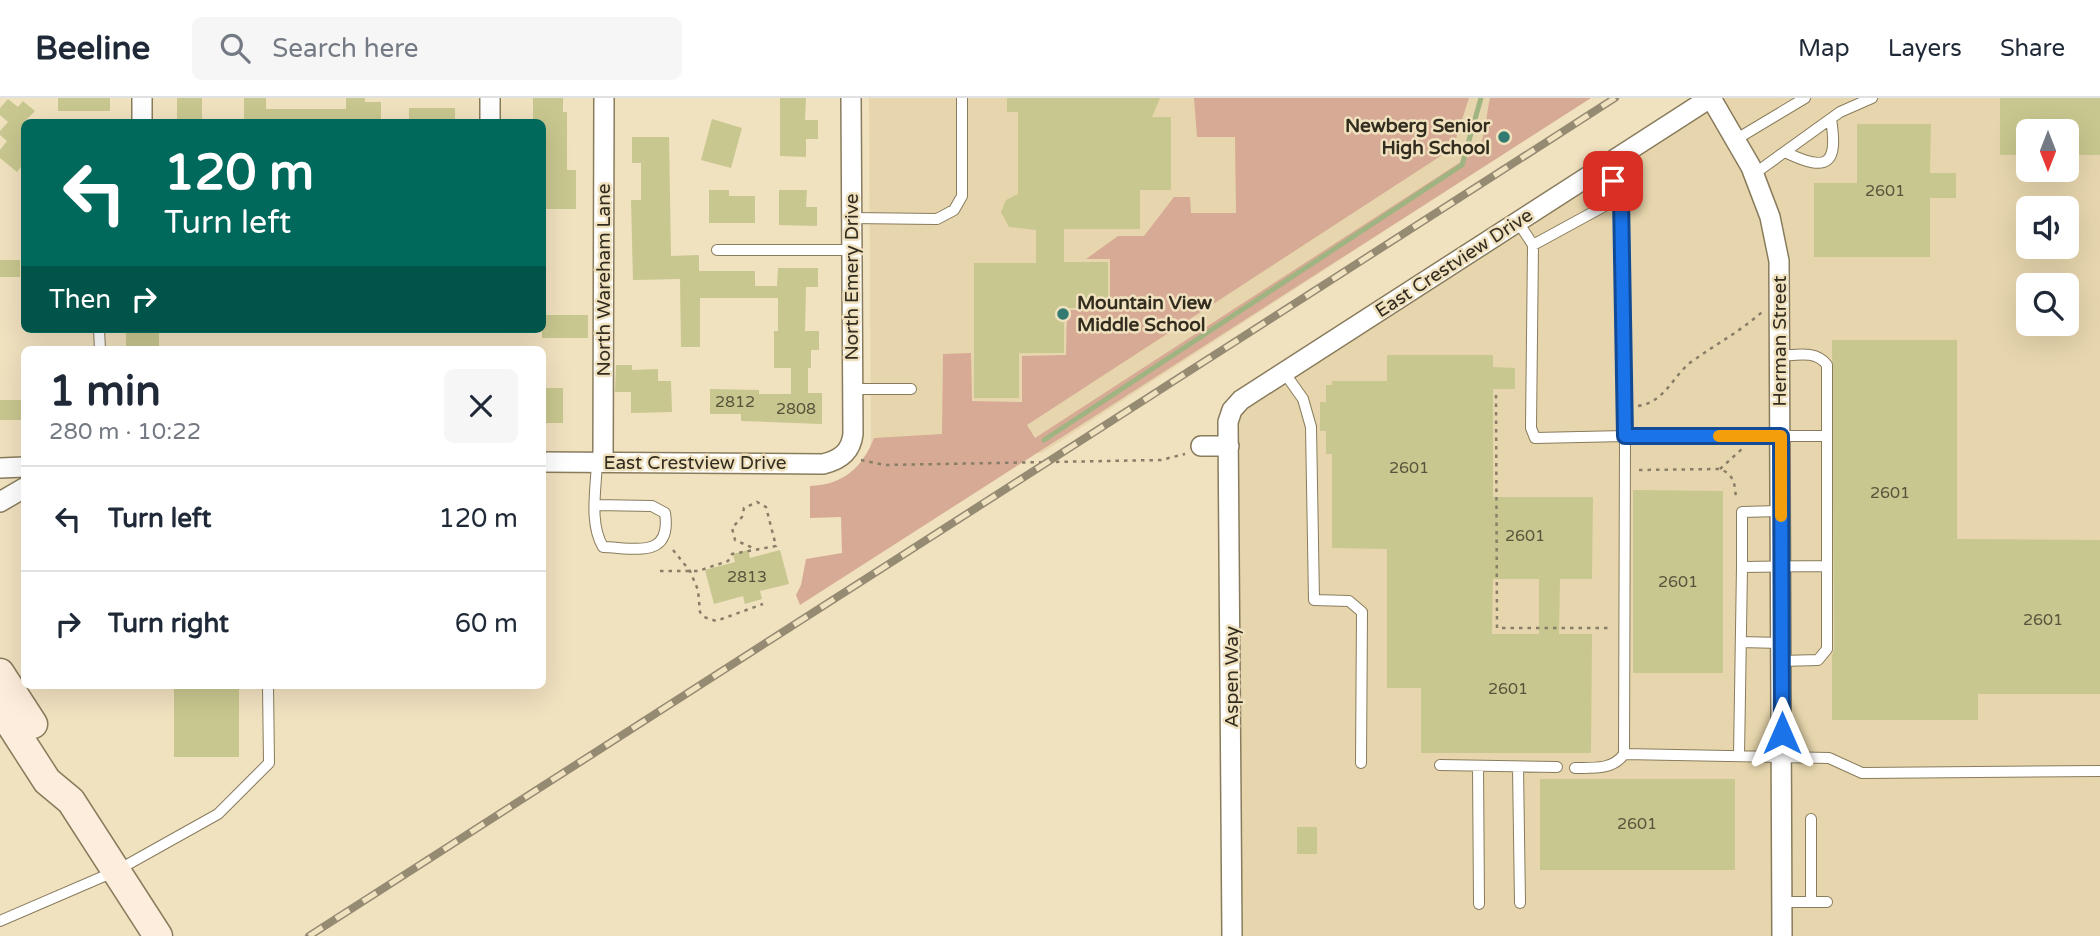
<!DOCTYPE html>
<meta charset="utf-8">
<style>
:root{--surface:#fff;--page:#f6f6f7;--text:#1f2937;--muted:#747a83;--line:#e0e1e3}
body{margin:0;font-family:"Varela Round",sans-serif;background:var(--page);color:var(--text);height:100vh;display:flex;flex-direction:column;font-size:26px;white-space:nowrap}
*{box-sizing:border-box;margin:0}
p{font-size:23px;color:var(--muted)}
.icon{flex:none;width:38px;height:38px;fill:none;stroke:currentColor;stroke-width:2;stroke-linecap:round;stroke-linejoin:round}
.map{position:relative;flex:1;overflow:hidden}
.panel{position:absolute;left:21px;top:248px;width:525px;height:343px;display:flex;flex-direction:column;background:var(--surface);border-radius:10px;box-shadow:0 7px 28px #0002}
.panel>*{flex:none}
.banner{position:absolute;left:21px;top:21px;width:525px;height:214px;border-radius:10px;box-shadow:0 7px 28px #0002;background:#00695c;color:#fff;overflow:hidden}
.needle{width:46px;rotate:180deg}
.tools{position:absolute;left:2016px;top:21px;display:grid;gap:14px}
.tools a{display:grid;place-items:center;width:63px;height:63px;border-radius:10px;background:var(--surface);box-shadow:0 7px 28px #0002;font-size:35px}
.pin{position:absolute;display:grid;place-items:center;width:60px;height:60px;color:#fff;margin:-30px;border-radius:14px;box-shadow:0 4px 10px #0006}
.me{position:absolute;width:77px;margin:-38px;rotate:0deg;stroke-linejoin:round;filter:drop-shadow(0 0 5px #0008)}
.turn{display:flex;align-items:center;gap:24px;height:147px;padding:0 28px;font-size:32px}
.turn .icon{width:91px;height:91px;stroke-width:2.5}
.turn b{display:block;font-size:49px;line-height:60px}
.then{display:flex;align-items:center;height:66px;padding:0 28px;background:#0003;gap:14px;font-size:26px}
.round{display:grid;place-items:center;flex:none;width:74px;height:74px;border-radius:10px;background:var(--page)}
.head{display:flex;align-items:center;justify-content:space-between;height:119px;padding:0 28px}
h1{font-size:42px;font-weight:700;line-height:52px}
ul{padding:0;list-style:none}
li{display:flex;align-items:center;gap:21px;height:105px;padding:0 28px;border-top:2px solid var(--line)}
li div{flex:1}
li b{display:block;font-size:26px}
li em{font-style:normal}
header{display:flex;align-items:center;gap:42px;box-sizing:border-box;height:98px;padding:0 35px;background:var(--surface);border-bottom:2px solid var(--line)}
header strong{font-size:33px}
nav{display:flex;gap:38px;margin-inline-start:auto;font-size:24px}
.search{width:490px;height:63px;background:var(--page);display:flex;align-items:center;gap:18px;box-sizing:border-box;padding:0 24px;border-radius:10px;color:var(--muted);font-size:26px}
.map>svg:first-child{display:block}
.built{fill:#e7d6ad;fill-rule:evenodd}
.green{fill:#d6aa94}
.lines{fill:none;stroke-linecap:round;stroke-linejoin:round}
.stream{stroke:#a0b482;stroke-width:5}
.building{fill:#c8c78f;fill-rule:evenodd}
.lane-casing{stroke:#897c5d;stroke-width:12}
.street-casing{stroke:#897c5d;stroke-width:22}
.secondary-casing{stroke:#897c5d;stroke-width:31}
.path{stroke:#887e68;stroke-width:2.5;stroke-dasharray:3.5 5;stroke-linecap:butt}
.lane{stroke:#fff;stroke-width:10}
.street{stroke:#fff;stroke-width:19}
.secondary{stroke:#fceddc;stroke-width:28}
.rail-casing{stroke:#958a72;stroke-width:8}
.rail{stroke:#f0e1bf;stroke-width:5;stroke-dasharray:16;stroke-linecap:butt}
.route-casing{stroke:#114b97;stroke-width:18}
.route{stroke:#1a73e8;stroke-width:12}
.slow{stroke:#f59e0b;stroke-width:12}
.poi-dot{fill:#337a72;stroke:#f0e1bf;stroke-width:2.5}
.labels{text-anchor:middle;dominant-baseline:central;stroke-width:5;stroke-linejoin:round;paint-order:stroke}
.number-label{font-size:16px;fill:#58543c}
.poi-label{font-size:19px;font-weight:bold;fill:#332d20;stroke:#f0e1bf;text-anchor:end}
.street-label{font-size:19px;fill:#332d20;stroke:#f0e1bf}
</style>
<header>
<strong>Beeline</strong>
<div class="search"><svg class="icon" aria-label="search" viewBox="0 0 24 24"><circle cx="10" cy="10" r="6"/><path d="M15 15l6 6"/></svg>Search here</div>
<nav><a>Map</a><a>Layers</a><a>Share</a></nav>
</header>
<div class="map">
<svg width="2100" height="838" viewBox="0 0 2100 838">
<rect width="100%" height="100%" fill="#f0e1bf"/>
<path class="built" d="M869 0H1590L1042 355 871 354Z
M1690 0H2100V838H1230L1229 348 1241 302ZM2028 33H2067V72H2028ZM2028 110H2067V149H2028ZM2028 187H2067V226H2028Z"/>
<path class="green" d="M1194 0H1469L1453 50 1027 327 1035 340 1476 54C1486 41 1486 17 1490 0H1591L800 507 796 497 801 487 806 461 842 455 841 419 810 420V388C843 387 863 369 874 340L942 336 943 256 971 255 972 303 1022 304V258L1066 257 1067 212H1110V161H1086L1118 138H1144L1174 99H1190L1191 115H1236L1235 39H1197Z"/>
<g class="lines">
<path class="stream" d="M1044 342 1462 67 1481 0"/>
</g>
<path class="building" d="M58 0H110V13H58Z
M177 0H202V24H177Z
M244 0H266V11H346V0H365V4H381V24H244Z
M533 0H563V14H567V72H576V111H543L542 24H533Z
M780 0H806L805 22H818V41H806V59L780 58Z
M1007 0H1160L1152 19H1171V92H1140V131H1064V164H1108V210H1064V255H1019V300H974V165H1036V132L1009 129 1001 114 1006 102 1018 96V14H1007Z
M2000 0H2100V57H2067V33H2028V57H2000Z
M8 1 18 9 23 3 35 13 24 24V65L17 74 0 60V52L7 43 0 37V33L8 24 0 17V10Z
M409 10H455V24H409Z
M712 21 742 30 731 70 701 62Z
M1857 26H1931L1930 75H1956V100H1930V159H1814V85H1857Z
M632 39H669L671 158 699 157V173H755V188H777L778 170H818V189H806L805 233H819V252H811V270H808V295H822V326L741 323V316H710V291L759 292V296H791V270H774V233H778V200H700V249H681L680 181 633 182 631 102H641V65H632Z
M709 92H729V98H755V125H709Z
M779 92H807L806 109H817V128L779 127Z
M0 162H20V179H0Z
M542 217H588V240H542Z
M126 231H159V252H126Z
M1832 242H1957V441L2100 442V596H1978V622H1832V557L1834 551Z
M1387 257H1493V269L1515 270V291H1493V399H1593L1592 481H1560L1559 536H1592L1591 655H1421V590H1387V451L1332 450V356H1326V333H1320V304H1326V287H1332V283H1387ZM1493 481H1539V536H1492Z
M616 267H632V272L658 271V283H671L672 314 631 315V294H615Z
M542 290H563V325H542Z
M0 302H24V322H0Z
M1633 392 1723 393V575H1633Z
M748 452 750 460 780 452 789 486 760 493 762 501 745 506 743 498 714 506 705 472 735 464 733 456Z
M174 588H239V659H174Z
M1540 681H1735V772H1540Z
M1297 729H1317V756H1297Z"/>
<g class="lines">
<defs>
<path id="lane" d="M1735 42 1805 0
M1787 55C1829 75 1838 65 1831 21
M1754 76 1840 14 1872 0
M851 120 937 121 954 112 962 98V0
M1518 124 1533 147 1531 330 1535 340 1625 338 1621 99 1605 68
M1533 147 1621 99
M717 152H852
M99 231 100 252
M1780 258C1797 257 1816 252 1827 267V551L1818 562 1781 563
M1284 274 1303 301 1311 329 1314 502 1349 503 1362 514 1361 665
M852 291H911
M1827 338H1625L1624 656 1829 660 1862 675 2100 673
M596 407 652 408 665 415C672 461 635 450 603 449 589 425 596 392 597 364
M1742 469V414L1781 413
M1741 544 1781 545
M1739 658 1742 469 1827 468
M1440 667 1557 669
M1478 668 1479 806
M1518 669 1520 805
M1575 670C1593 670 1613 672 1624 656
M1811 721V804
M1782 804H1827
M0 823 116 773 218 716 269 665 268 588"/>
<path id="street" d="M1711 0 1751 69 1770 119 1779 163 1782 838
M142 24V0
M490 24V0
M1201 348H1229
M542 364 823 366C840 362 851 354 853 336L851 0
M603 364 604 0
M0 370 24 369
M0 404 24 390
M1232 838 1228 324 1232 312 1241 302 1710 0"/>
<path id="secondary" d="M0 575 33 626
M0 610 47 683 71 703 158 838"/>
</defs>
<use href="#lane" class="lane-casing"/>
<use href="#street" class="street-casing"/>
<use href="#secondary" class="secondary-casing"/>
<path class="path" d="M1496 297 1497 530H1610
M1638 308C1665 304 1672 279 1691 264 1716 246 1738 235 1762 214
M861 362 885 367 1161 362 1185 356
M1720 371 1743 350
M1639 372 1720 371C1735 377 1735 387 1736 402
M673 452 690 473 698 492 700 514 704 519 716 523 763 506
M660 473H698L728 463 732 456 776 448 766 409 757 404 744 410 742 419 732 430 735 442 753 450"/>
<use href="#lane" class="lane"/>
<use href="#street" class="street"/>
<use href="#secondary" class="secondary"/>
<defs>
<path id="rail" d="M309 838 1615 0"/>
</defs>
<use href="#rail" class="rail-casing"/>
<use href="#rail" class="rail"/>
</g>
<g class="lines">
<defs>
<path id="route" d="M1613 83 1621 99 1625 338H1781L1782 635"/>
</defs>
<use href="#route" class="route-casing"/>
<use href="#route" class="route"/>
<path class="slow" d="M1719 338H1781V418"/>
</g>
<g class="poi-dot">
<circle cx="1504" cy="39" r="7"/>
<circle cx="1063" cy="216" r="7"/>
</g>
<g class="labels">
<g class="number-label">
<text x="1885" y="93">2601</text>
<text x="735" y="304">2812</text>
<text x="796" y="311">2808</text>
<text x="1409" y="370">2601</text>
<text x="1890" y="395">2601</text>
<text x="1525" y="438">2601</text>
<text x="747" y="479">2813</text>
<text x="1678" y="484">2601</text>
<text x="2043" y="522">2601</text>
<text x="1508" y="591">2601</text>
<text x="1637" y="726">2601</text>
</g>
<g class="poi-label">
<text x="1490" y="28">Newberg Senior<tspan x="1490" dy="22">High School</tspan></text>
<text x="1077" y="205" text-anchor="start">Mountain View<tspan x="1077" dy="22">Middle School</tspan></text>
</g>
<g class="street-label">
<text transform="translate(1454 165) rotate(-33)">East Crestview Drive</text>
<text transform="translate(852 179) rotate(-90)">North Emery Drive</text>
<text transform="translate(604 182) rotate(-90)">North Wareham Lane</text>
<text transform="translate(1780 243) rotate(-90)">Herman Street</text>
<text x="695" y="365">East Crestview Drive</text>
<text transform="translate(1232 579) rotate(-90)">Aspen Way</text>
</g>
</g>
</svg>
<div class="tools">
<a><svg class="needle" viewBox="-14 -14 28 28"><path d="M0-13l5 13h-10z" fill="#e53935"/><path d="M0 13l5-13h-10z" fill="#747a83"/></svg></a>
<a><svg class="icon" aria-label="sound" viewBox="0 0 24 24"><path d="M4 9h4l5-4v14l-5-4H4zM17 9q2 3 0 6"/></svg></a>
<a><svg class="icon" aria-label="search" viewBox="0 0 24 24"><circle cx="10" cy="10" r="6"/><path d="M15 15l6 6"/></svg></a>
</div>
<div class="pin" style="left:1613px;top:83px;background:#d93025"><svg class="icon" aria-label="arrive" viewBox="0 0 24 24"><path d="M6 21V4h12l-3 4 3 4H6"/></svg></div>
<svg class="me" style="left:1782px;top:635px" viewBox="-20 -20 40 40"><path d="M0-17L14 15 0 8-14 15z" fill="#1a73e8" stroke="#fff" stroke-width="4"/></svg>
<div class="banner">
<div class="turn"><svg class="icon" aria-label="left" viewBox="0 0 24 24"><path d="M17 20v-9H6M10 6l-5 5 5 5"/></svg><div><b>120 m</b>Turn left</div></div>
<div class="then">Then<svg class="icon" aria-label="right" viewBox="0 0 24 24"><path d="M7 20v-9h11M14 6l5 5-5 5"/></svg></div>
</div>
<section class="panel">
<div class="head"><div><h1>1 min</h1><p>280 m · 10:22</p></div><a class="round"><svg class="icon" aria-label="close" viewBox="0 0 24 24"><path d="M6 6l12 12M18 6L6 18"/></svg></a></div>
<ul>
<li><svg class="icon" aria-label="left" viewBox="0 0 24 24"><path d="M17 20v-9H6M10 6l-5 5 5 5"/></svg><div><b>Turn left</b></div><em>120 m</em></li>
<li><svg class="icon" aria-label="right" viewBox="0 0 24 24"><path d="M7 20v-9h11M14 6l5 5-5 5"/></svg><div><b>Turn right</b></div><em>60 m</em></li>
</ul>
</section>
</div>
